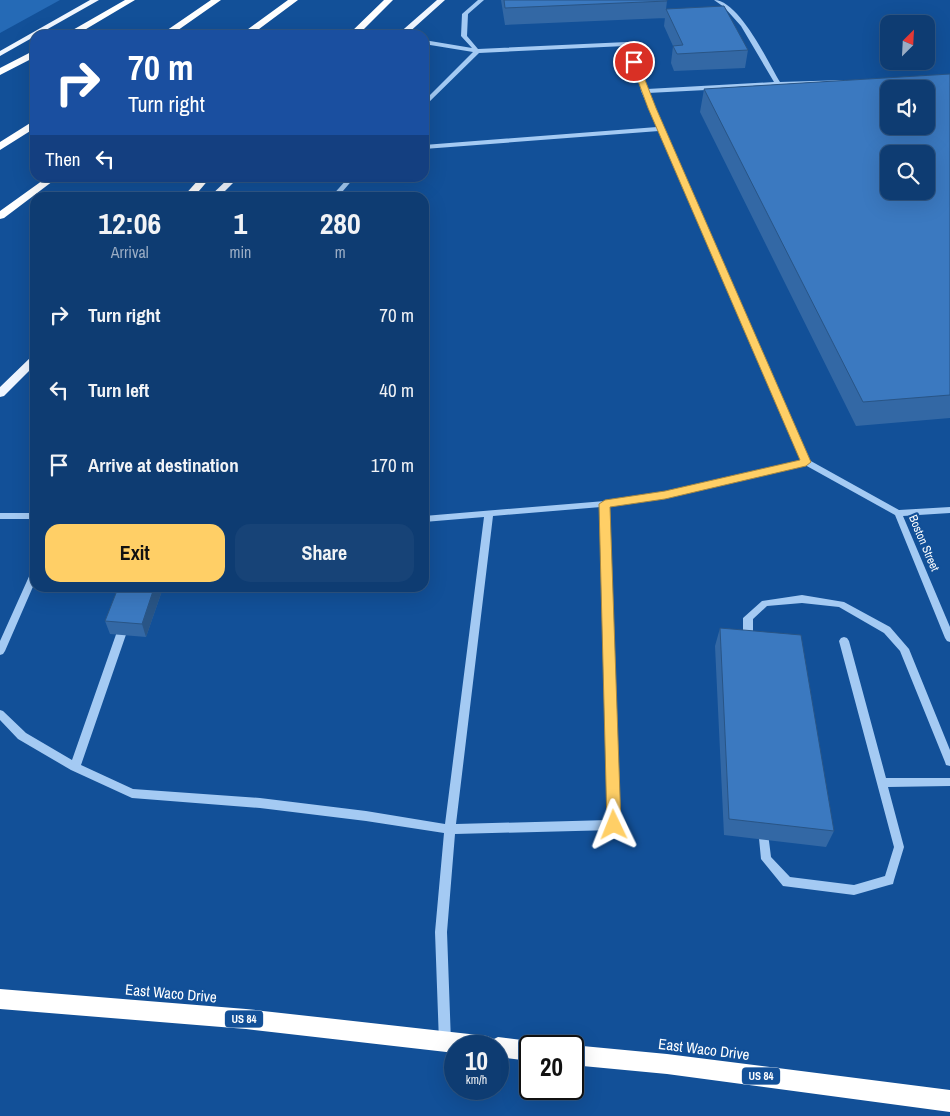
<!DOCTYPE html>
<style>
:root{--surface:#0e3c72;--page:#174377;--text:#f1f3f6;--muted:#9badc4;--line:#2e5684;--accent:#ffcf66}
body{margin:0;font-family:"Archivo Narrow",sans-serif;background:var(--page);color:var(--text);height:100vh;display:flex;flex-direction:column;font-size:19px;white-space:nowrap}
*{box-sizing:border-box;margin:0}
p{font-size:16px;color:var(--muted)}
.icon{flex:none;width:28px;height:28px;fill:none;stroke:currentColor;stroke-width:2;stroke-linecap:round;stroke-linejoin:round}
.map{position:relative;flex:1;overflow:hidden}
.panel{position:absolute;left:30px;top:192px;width:399px;height:400px;display:flex;flex-direction:column;background:var(--surface);border-radius:15px;box-shadow:0 5px 20px #0002,0 0 0 1px var(--line)}
.panel>*{flex:none}
.guide{position:absolute;left:30px;top:30px;width:399px;height:152px;border-radius:15px;box-shadow:0 5px 20px #0002,0 0 0 1px var(--line);background:#1a4fa0;color:#fff;overflow:hidden}
.needle{width:32px;rotate:24deg}
.buttons{position:absolute;left:880px;top:15px;display:grid;gap:10px}
.buttons a{display:grid;place-items:center;width:55px;height:55px;border-radius:10px;background:var(--surface);box-shadow:0 5px 20px #0002,0 0 0 1px var(--line);font-size:25px}
.speed{position:absolute;left:444px;top:1035px;display:flex;gap:10px;font-size:25px;font-weight:700;text-align:center}
.speed>*{display:grid;place-content:center;width:65px;height:65px;border-radius:50%;background:var(--surface);box-shadow:0 5px 20px #0002,0 0 0 1px var(--line);line-height:1}
.speed small{font-size:12px;font-weight:400}
.speed .limit{border:2px solid #111;border-radius:8px;background:#fff;color:#111}
.pin{position:absolute;display:grid;place-items:center;width:42px;height:42px;color:#fff;margin:-21px;border:2px solid #fff;border-radius:50%;box-shadow:0 1px 5px #0007}
.me{position:absolute;width:55px;margin:-28px;rotate:358deg;stroke-linejoin:round;filter:drop-shadow(0 0 4px #0008)}
.turn{display:flex;align-items:center;gap:18px;height:105px;padding:0 15px;font-size:22px}
.turn .icon{width:65px;height:65px;stroke-width:2.5}
.turn b{display:block;font-size:35px;line-height:42px}
.then{display:flex;align-items:center;height:48px;padding:0 15px;background:#0003;gap:10px;font-size:19px}
.eta{display:flex;justify-content:space-evenly;align-items:center;height:85px;text-align:center}
.eta b{font-size:30px;font-weight:700;line-height:35px}
.primary-button{display:flex;gap:10px;margin-top:auto;padding:10px 15px}
.primary-button a{flex:1;height:58px;border-radius:15px;background:var(--accent);color:#111;font-size:20px;font-weight:700;line-height:58px;text-align:center}
.primary-button a+a{background:var(--page);color:var(--text)}
ul{padding:0;list-style:none}
li{display:flex;align-items:center;gap:15px;height:75px;padding:0 15px}
li div{flex:1}
li b{display:block;font-size:19px}
li em{font-style:normal}
.map>svg:first-child{display:block}
.green{fill:#256ab6}
.lines{fill:none;stroke-linecap:round;stroke-linejoin:round}
.minor{fill:#a4caf3;fill-rule:evenodd}
.major{fill:#f0f6ff;fill-rule:evenodd}
.highway{fill:#fff;fill-rule:evenodd}
.wall{fill:#3368a5}
.shaded-wall{fill:#295586}
.building{fill:#3b79c0;stroke:#295586;fill-rule:evenodd}
.route{fill:#ffcf66;stroke:#a68742}
.labels{text-anchor:middle;dominant-baseline:central;stroke-width:4.5;stroke-linejoin:round;paint-order:stroke}
.shield{fill:#125098;stroke:#b8cae0;stroke-width:1}
.shield-label{font-size:11px;font-weight:bold;fill:#fff}
.street-label{font-size:12px;fill:#fff;stroke:#125098}
.near-street-label{font-size:15px;fill:#fff;stroke:#125098}
</style>
<div class="map">
<svg width="950" height="1116" viewBox="0 0 950 1116">
<rect width="100%" height="100%" fill="#125098"/>
<path class="green" d="M0 0H60L0 33Z"/>
<g class="lines">
<path class="minor" d="M478 0H484L468 14 467 36 478 49 627 42 630 44 645 79 647 89 774 82 741 26 724 7 714 0C739 0 768 62 780 82L846 80V82L844 83 648 93 809 460 899 510 950 507V513L903 516 950 627V642L947 641 945 638 895 515 805 465 665 498 609 506 619 825 618 828 614 830 455 834 447 932 451 1042 449 1046 445 1048 441 1046 439 1042 435 932 444 833 366 821 260 808 132 798 71 770 18 739 0 720V710L3 711 26 733 72 760 120 623 122 620H128L130 623 81 765 133 789 260 798 366 811 445 824 484 517 424 522V516L605 501 665 492 801 460 659 131 424 149V145L657 127 641 91 639 79 625 46 479 53 426 105 424 106V101L473 52 424 44V40L472 48 461 36 462 14ZM601 507 609 820 456 824 493 516Z
M348 178H354L337 198H330Z
M0 513H35V519H0Z
M35 569V582L5 651 3 654 0 655V641L31 572 32 570Z
M802 595 844 602 890 627 909 649 950 750V766L946 765 945 762 900 651 884 633 839 607 802 603 767 606 753 619V641L751 644H745L743 641V618L762 601Z
M844 637 847 638 849 641 886 778H950V786L888 787 904 847 894 880 893 884 889 885 854 895 783 886 761 859 758 828 759 825 763 823 767 825 771 857 790 877 854 885 885 876 894 847 839 641 841 638Z"/>
<path class="major" d="M90 0H99L0 56V51Z
M437 0H445L406 35H397Z
M229 178H238L218 198H208Z
M35 356V365L4 396 0 397V387L31 357Z"/>
<path class="highway" d="M125 0H135L76 35H64Z
M211 0H221L171 35H160Z
M288 0H298L251 35H240Z
M384 0H393L358 35H348Z
M35 50V57L0 75V68Z
M35 120V128L0 150V142Z
M46 178H57L4 218 0 219V211Z
M200 178H210L193 198H182Z
M0 989 246 1009 487 1036 494 1039 498 1037 530 1041 537 1044 538 1046H530V1061L498 1057V1046H455V1053L246 1029 0 1009Z
M572 1045 667 1054 950 1090V1112L667 1074 572 1065V1046H568Z"/>
</g>
<path class="wall" d="M501 0H667V1L665 18 505 25Z
M666 9 748 50 745 68 674 71 671 63 673 46 664 26Z
M950 74V418L856 426 700 112 704 89Z
M163 588 146 637 110 634 105 621Z
M720 628 834 831 826 847 724 835 715 646Z"/>
<path class="shaded-wall" d="M154 588H163L146 637 142 624Z"/>
<path class="building" d="M504 0H667V1L505 8Z
M724 6 748 50 677 54 673 46 683 45 666 9Z
M950 74V395L863 402 704 89ZM889 89H926V126H889ZM889 154H926V191H889Z
M118 588H154L142 624 105 621Z
M720 628 801 635 834 831 729 819Z"/>
<path class="route" d="M634 59 638 62 656 108 811 462 806 466 665 499 610 507 621 825 619 829 614 831 609 829 607 825 599 504 605 500 665 491 800 460 648 108 631 62Z"/>
<g class="labels">
<g class="shield">
<rect x="225" y="1010.5" width="38" height="17" rx="4"/>
<rect x="742" y="1067.5" width="38" height="17" rx="4"/>
</g>
<g class="shield-label">
<text x="244" y="1019">US 84</text>
<text x="761" y="1076">US 84</text>
</g>
<g class="street-label">
<text transform="translate(924 543) rotate(67)">Boston Street</text>
</g>
<g class="near-street-label">
<text transform="translate(171 993) rotate(5)">East Waco Drive</text>
<text transform="translate(704 1049) rotate(7)">East Waco Drive</text>
</g>
</g>
</svg>
<div class="buttons">
<a><svg class="needle" viewBox="-14 -14 28 28"><path d="M0-13l5 13h-10z" fill="#e53935"/><path d="M0 13l5-13h-10z" fill="#9badc4"/></svg></a>
<a><svg class="icon" aria-label="sound" viewBox="0 0 24 24"><path d="M4 9h4l5-4v14l-5-4H4zM17 9q2 3 0 6"/></svg></a>
<a><svg class="icon" aria-label="search" viewBox="0 0 24 24"><circle cx="10" cy="10" r="6"/><path d="M15 15l6 6"/></svg></a>
</div>
<div class="speed"><div>10<small>km/h</small></div><div class="limit">20</div></div>
<div class="pin" style="left:634px;top:62px;background:#d93025"><svg class="icon" aria-label="arrive" viewBox="0 0 24 24"><path d="M6 21V4h12l-3 4 3 4H6"/></svg></div>
<svg class="me" style="left:614px;top:825px" viewBox="-20 -20 40 40"><path d="M0-17L14 15 0 8-14 15z" fill="#ffcf66" stroke="#fff" stroke-width="4"/></svg>
<div class="guide">
<div class="turn"><svg class="icon" aria-label="right" viewBox="0 0 24 24"><path d="M7 20v-9h11M14 6l5 5-5 5"/></svg><div><b>70 m</b>Turn right</div></div>
<div class="then">Then<svg class="icon" aria-label="left" viewBox="0 0 24 24"><path d="M17 20v-9H6M10 6l-5 5 5 5"/></svg></div>
</div>
<section class="panel">
<div class="eta">
<div><b>12:06</b><p>Arrival</p></div>
<div><b>1</b><p>min</p></div>
<div><b>280</b><p>m</p></div>
</div>
<ul>
<li><svg class="icon" aria-label="right" viewBox="0 0 24 24"><path d="M7 20v-9h11M14 6l5 5-5 5"/></svg><div><b>Turn right</b></div><em>70 m</em></li>
<li><svg class="icon" aria-label="left" viewBox="0 0 24 24"><path d="M17 20v-9H6M10 6l-5 5 5 5"/></svg><div><b>Turn left</b></div><em>40 m</em></li>
<li><svg class="icon" aria-label="arrive" viewBox="0 0 24 24"><path d="M6 21V4h12l-3 4 3 4H6"/></svg><div><b>Arrive at destination</b></div><em>170 m</em></li>
</ul>
<div class="primary-button"><a>Exit</a><a>Share</a></div>
</section>
</div>
